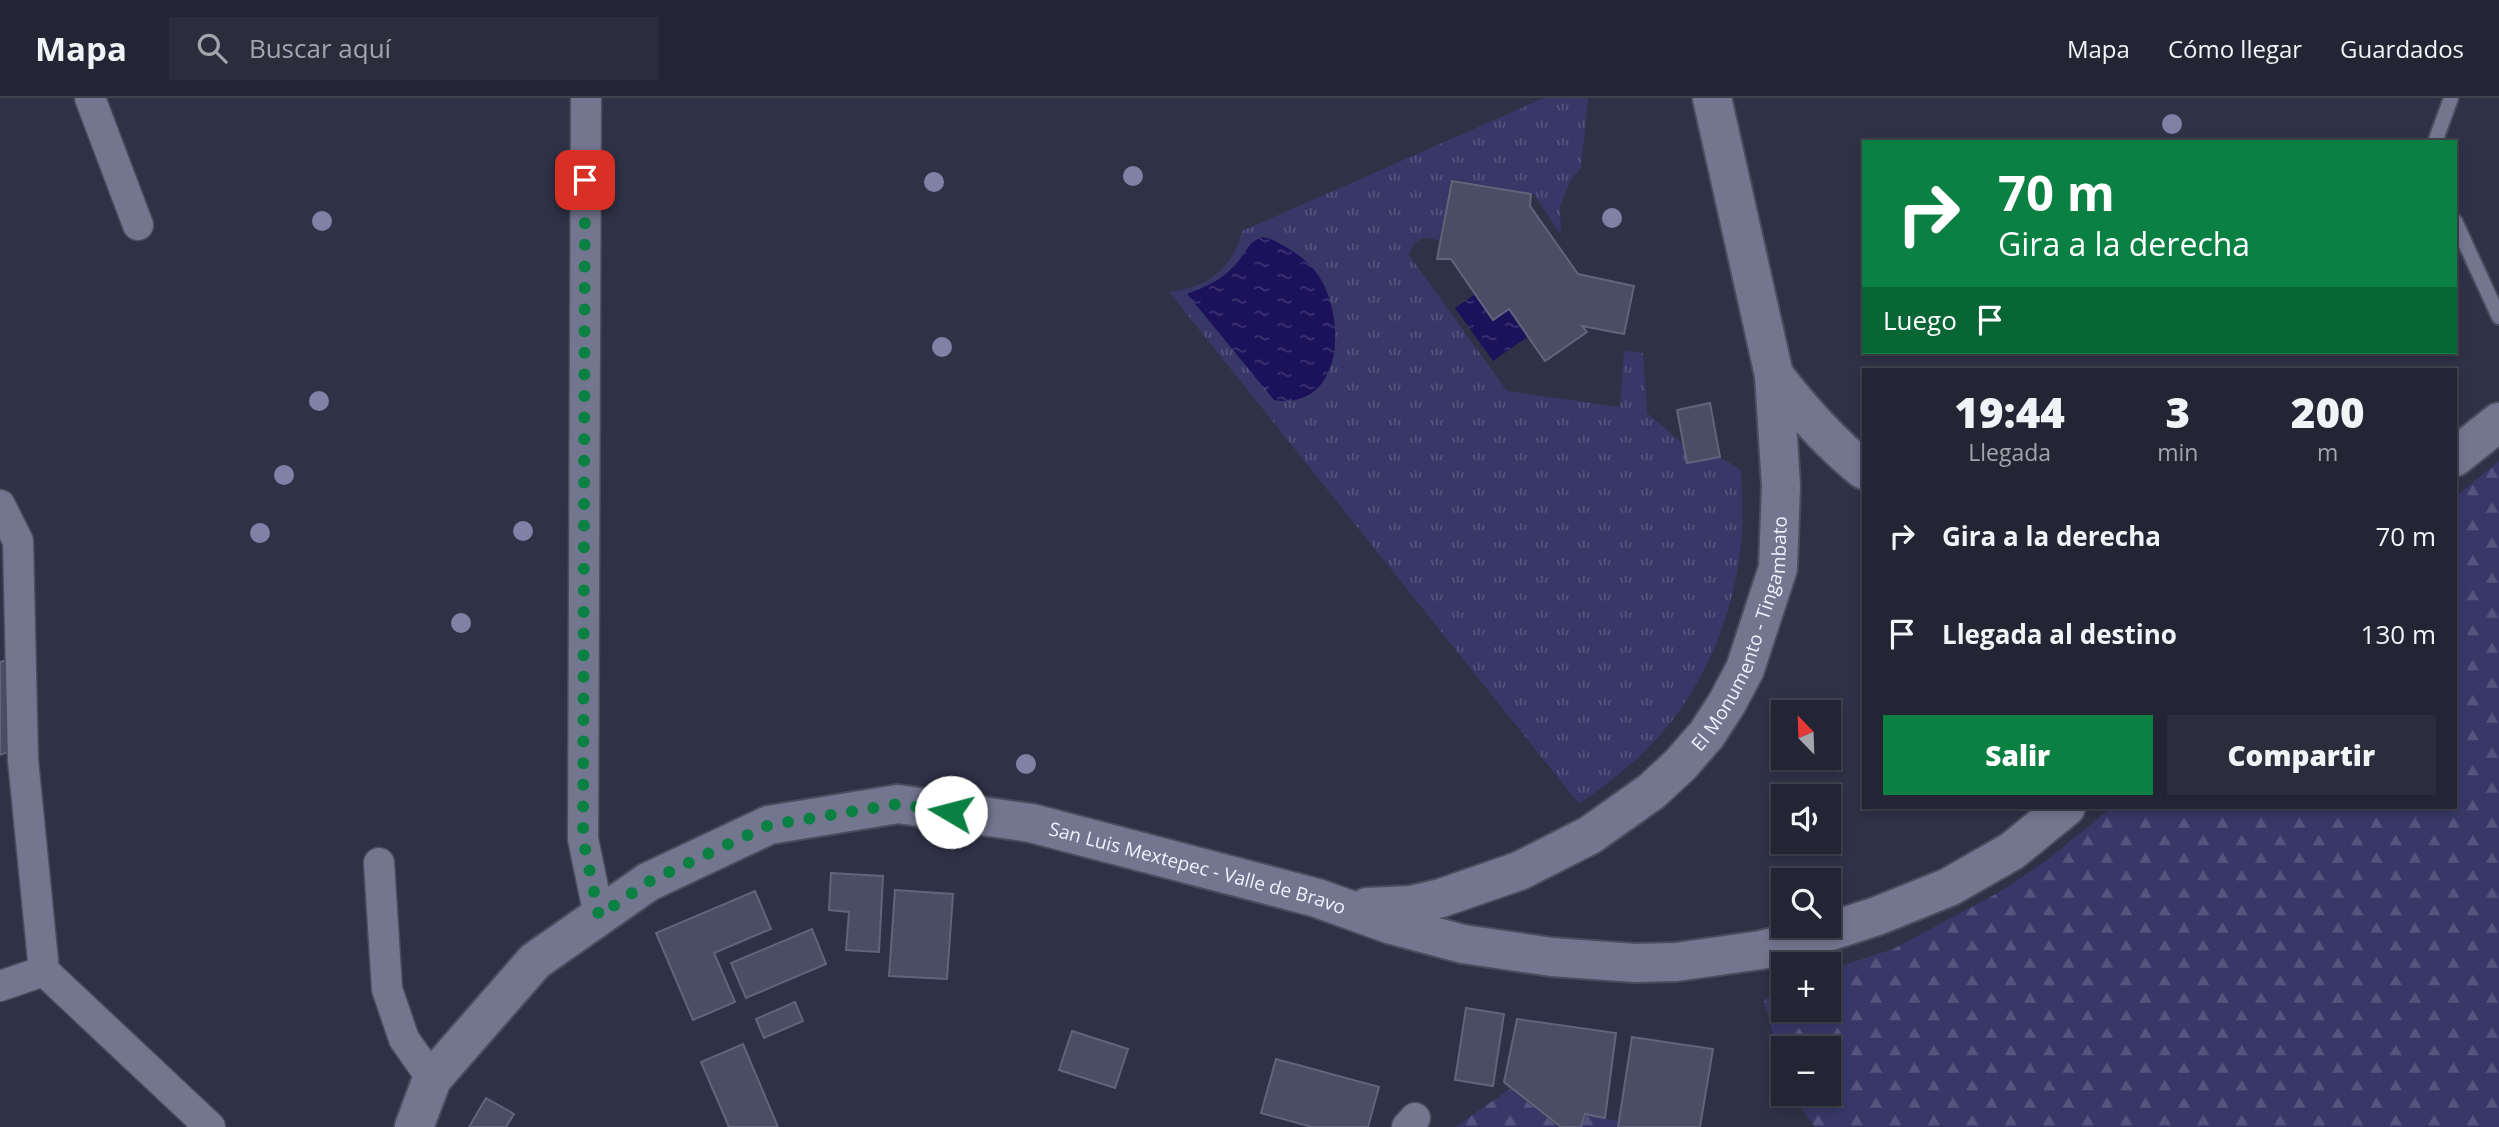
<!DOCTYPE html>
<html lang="es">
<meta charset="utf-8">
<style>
:root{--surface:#232534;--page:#2b2d3c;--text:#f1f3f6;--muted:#a3a5ac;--line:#40424f;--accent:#0b8043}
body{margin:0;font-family:"Open Sans",sans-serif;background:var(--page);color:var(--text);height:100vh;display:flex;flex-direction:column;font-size:26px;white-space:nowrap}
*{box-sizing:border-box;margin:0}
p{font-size:23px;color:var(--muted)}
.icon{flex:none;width:38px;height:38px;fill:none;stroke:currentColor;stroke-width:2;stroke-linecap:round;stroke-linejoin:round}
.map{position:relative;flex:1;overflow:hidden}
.sheet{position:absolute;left:1862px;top:270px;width:595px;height:441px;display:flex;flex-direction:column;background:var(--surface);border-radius:0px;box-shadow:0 4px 10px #0003,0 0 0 2px var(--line)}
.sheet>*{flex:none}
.banner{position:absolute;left:1862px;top:42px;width:595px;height:214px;border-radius:0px;box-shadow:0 4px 10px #0003,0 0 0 2px var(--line);background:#0b8043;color:#fff;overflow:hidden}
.needle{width:46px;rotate:337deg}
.tools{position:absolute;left:1771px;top:602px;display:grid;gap:14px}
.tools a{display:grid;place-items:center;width:70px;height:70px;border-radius:0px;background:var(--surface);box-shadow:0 4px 10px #0003,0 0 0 2px var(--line);font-size:35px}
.pin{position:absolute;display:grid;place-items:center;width:60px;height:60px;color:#fff;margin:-30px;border-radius:14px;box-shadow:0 4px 10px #0006}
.me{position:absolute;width:77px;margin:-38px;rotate:278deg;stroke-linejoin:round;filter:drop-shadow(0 0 5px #0008)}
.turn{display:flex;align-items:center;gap:24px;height:147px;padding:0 21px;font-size:32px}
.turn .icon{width:91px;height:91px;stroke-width:2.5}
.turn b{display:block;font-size:49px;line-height:60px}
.then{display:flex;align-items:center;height:66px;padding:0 21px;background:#0003;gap:14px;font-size:26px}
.eta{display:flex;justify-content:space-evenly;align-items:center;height:119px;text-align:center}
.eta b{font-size:42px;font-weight:800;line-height:49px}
.primary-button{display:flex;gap:14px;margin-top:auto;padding:14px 21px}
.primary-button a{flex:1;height:80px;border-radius:0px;background:var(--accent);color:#fff;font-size:28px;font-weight:800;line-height:80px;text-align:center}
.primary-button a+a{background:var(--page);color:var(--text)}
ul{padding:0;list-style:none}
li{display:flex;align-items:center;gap:21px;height:98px;padding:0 21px}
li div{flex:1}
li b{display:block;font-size:26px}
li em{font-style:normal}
header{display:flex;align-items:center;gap:42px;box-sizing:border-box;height:98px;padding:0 35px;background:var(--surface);border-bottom:2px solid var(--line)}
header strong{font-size:33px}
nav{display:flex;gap:38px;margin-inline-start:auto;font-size:24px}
.search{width:490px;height:63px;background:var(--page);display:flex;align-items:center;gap:18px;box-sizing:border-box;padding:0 24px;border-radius:0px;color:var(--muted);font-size:26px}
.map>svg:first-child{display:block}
.grass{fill:url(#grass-tufts)}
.forest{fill:url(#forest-firs)}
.water{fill:url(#water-ripples)}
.building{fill:#4a4d64;stroke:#61647c;stroke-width:2}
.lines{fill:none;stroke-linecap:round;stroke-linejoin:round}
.service-casing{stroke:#4b4c5e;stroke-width:18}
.minor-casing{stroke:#4b4c5e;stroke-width:33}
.secondary-casing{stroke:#4b4c5e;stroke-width:42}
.service{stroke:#73768f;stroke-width:14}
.minor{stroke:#73768f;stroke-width:30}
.secondary{stroke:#73768f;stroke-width:38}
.tree{fill:#7f82a4}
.route{stroke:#0b8043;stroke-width:12;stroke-dasharray:0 21.6}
.labels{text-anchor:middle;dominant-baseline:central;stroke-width:7;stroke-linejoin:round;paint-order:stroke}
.street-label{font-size:19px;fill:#f0f1fd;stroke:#191a24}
</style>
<header>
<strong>Mapa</strong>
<div class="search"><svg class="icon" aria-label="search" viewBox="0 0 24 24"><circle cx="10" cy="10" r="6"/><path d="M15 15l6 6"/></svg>Buscar aquí</div>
<nav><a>Mapa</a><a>Cómo llegar</a><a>Guardados</a></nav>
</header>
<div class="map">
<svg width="2499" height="1029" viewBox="0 0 2499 1029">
<defs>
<pattern id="grass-tufts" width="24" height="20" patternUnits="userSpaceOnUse" patternTransform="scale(1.75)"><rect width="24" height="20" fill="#373867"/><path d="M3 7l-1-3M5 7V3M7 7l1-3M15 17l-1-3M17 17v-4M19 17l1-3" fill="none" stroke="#54557e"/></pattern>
<pattern id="forest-firs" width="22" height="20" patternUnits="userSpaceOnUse" patternTransform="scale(1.75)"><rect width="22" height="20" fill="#373867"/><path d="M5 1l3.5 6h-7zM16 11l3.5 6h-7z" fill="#54557e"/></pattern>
<pattern id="water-ripples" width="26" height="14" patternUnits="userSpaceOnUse" patternTransform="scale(1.75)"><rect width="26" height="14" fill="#1c115b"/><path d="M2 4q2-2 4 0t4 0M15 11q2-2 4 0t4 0" fill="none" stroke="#3d3473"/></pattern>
</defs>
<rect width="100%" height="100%" fill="#2f3146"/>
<path class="grass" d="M1544 0H1588L1581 70 1571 81 1560 109 1561 137 1534 96 1451 81 1439 143C1425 136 1413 141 1409 157L1507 293 1620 309 1624 253 1643 255 1647 315 1683 346 1687 364 1720 359 1741 372C1742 402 1744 433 1739 463 1728 534 1695 606 1642 656 1622 675 1601 690 1579 706L1169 194C1208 189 1232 172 1242 133Z"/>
<path class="forest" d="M2499 363V1029H1815L1791 996H1829V950H1783V971L1764 903 1777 889 1783 887V912H1829V872L1893 851 1998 795 2047 762 2112 709H2455V399Z
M1510 991 1559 1029H1455Z
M1586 1017 1619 1023 1618 1029H1582Z"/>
<path class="water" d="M1261 139C1271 140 1277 144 1286 149 1298 156 1310 165 1318 177 1347 219 1344 313 1274 302L1187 196C1205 189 1222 182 1235 167 1245 157 1247 145 1261 139Z
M1475 196 1493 222 1509 211 1529 238 1493 263 1455 210Z"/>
<path class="building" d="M1452 83 1531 96 1530 108 1578 176 1634 188 1624 236 1582 228 1587 234 1545 263 1509 211 1493 222 1451 161H1437Z
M1710 305 1720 359 1687 365 1677 312Z
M12 560 13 652 0 657V564Z
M831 775 883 778 879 854 846 852 849 814 829 812Z
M895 792 953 796 947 881 889 878Z
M755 793 771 831 714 855 735 904 693 922 656 835Z
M812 831 826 866 746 900 731 865Z
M795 904 803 923 764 940 756 921Z
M1466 910 1504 916 1493 988 1455 982Z
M1517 921 1616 935 1605 1020 1585 1016 1581 1029H1561L1504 984Z
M1072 933 1128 951 1115 990 1059 972Z
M1632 939 1713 951 1700 1029H1618Z
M743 946 778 1029H729L701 964Z
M1276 961 1379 989 1368 1029H1312L1261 1015Z
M486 1000 514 1016 506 1029H469Z"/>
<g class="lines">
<defs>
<path id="service" d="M2435 44 2451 0
M2455 123 2499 219"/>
<path id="minor" d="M90 0 138 127
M586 0 583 741 599 818
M0 407 18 443 23 662 44 873 210 1029
M379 765 387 891 404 941 432 981
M0 888 44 873
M1407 1029 1415 1020"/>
<g id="secondary">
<path d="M1774 277C1801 312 1829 344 1864 372"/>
<path d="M2455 359 2499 324"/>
<path id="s1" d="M1367 809 1412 807 1441 800 1519 773 1590 737 1652 693 1681 666 1707 636 1727 605 1745 571 1778 470 1781 388 1774 277 1712 0"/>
<path id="s2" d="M414 1029 432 981 535 863 648 784 769 727 898 706 1031 725 1317 800 1392 827 1463 846 1552 859 1635 865 1676 864 1761 852 1803 842 1877 818 1949 789 2012 753 2066 709"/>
</g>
</defs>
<use href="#service" class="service-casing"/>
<use href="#minor" class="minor-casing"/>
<use href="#secondary" class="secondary-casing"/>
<use href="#service" class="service"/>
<use href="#minor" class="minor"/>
<use href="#secondary" class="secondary"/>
</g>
<g class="tree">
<circle cx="2172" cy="26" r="10"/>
<circle cx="1133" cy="78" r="10"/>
<circle cx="934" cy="84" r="10"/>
<circle cx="1612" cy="120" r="10"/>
<circle cx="322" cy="123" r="10"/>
<circle cx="942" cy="249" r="10"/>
<circle cx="319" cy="303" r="10"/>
<circle cx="284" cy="377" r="10"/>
<circle cx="523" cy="433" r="10"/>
<circle cx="260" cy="435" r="10"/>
<circle cx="461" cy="525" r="10"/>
<circle cx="1026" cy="666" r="10"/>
</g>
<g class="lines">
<path class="route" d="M585 82 583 741 599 818 648 784 769 727 898 706 951 714"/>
</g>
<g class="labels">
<g class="street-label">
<text stroke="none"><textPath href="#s1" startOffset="500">El Monumento - Tingambato</textPath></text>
<text stroke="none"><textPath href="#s2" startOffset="917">San Luis Mextepec - Valle de Bravo</textPath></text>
</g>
</g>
</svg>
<div class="tools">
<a><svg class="needle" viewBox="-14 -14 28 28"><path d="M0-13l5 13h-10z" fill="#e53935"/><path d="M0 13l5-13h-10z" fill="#a3a5ac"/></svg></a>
<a><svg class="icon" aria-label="sound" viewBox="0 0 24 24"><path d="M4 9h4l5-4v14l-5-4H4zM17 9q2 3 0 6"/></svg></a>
<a><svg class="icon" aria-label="search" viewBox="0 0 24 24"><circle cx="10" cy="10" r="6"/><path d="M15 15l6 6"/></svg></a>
<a>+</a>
<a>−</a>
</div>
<div class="pin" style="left:585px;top:82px;background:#d93025"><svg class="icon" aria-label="arrive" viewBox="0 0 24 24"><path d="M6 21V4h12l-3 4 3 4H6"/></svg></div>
<svg class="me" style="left:951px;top:714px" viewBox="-20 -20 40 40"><circle r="19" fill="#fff"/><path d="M0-13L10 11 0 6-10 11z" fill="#0b8043"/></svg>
<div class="banner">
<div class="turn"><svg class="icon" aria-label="right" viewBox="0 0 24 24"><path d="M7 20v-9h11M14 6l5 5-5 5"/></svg><div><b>70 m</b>Gira a la derecha</div></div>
<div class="then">Luego<svg class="icon" aria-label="arrive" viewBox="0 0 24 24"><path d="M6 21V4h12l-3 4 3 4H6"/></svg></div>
</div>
<section class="sheet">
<div class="eta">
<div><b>19:44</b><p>Llegada</p></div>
<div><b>3</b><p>min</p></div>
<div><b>200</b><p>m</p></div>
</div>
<ul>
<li><svg class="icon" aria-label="right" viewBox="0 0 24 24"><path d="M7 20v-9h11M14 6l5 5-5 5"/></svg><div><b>Gira a la derecha</b></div><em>70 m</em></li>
<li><svg class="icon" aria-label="arrive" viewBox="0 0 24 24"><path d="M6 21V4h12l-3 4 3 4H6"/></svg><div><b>Llegada al destino</b></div><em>130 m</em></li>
</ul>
<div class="primary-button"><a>Salir</a><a>Compartir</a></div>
</section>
</div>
